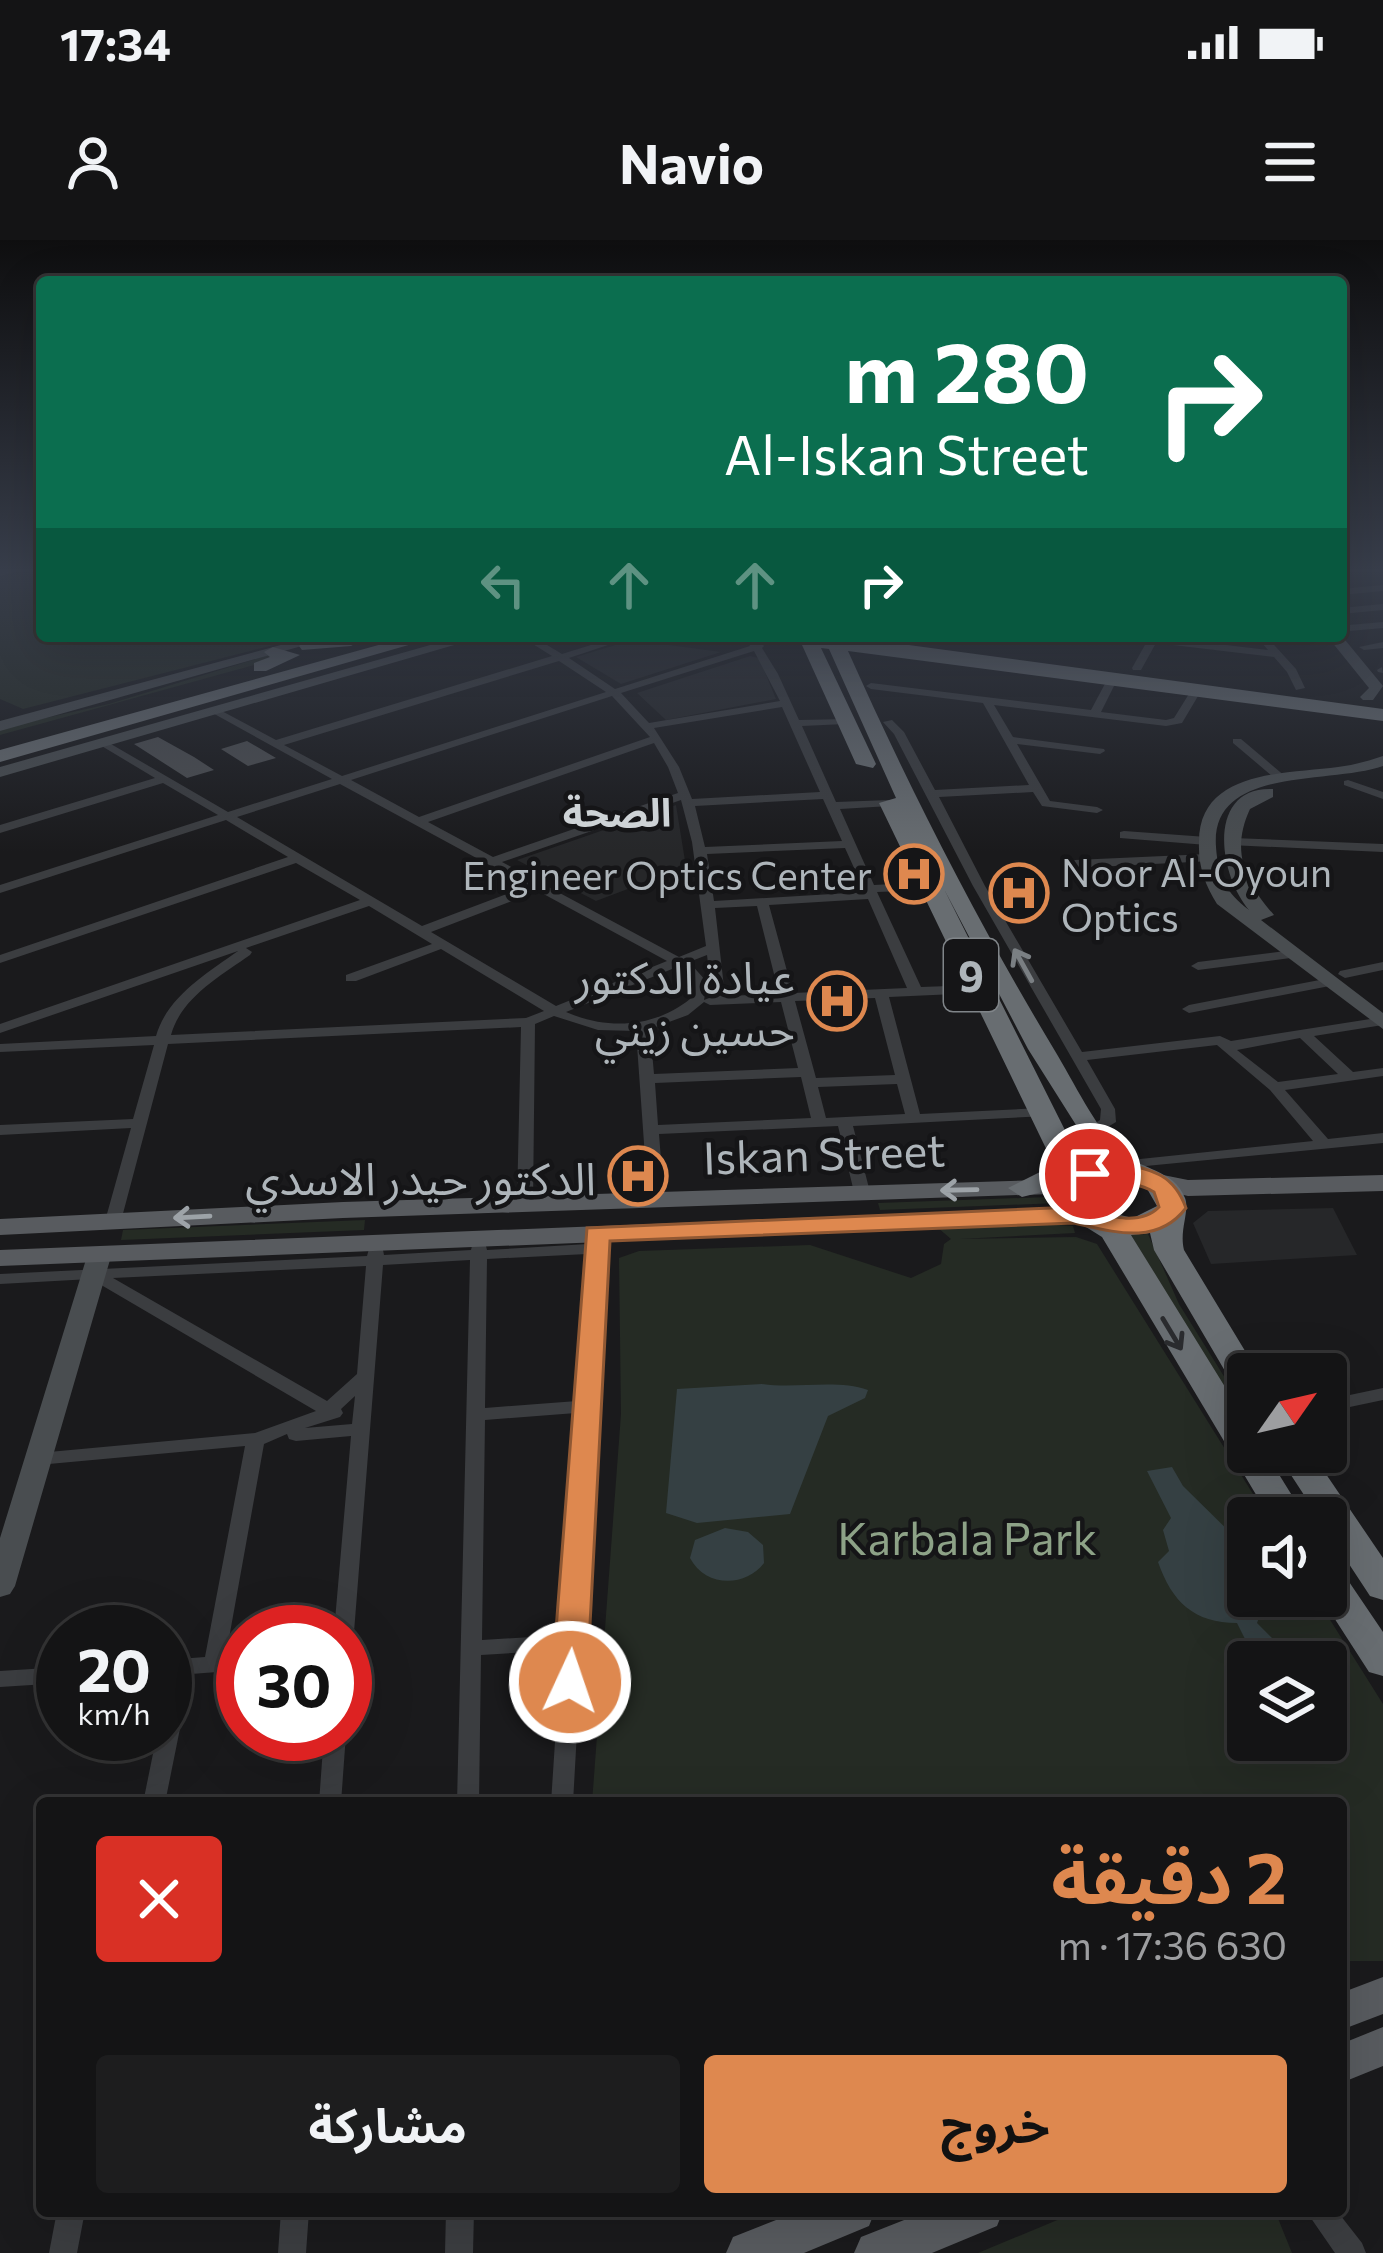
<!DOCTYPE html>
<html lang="ar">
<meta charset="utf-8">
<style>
:root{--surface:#141415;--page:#1d1d1e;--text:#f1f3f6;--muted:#9d9ea0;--line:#333334;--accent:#de884f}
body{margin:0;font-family:Commissioner,"Noto Sans Arabic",sans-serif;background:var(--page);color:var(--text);direction:rtl;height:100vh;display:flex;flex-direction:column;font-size:45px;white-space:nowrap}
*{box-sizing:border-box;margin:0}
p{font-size:39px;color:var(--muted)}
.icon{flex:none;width:66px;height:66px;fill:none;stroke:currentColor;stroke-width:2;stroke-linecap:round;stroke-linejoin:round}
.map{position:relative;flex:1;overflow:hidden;direction:ltr}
.side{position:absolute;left:36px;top:1557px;width:1311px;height:420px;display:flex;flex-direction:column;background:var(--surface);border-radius:12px;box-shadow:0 12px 48px #0002,0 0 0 3px var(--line);direction:rtl}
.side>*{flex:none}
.hud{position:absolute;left:36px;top:36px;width:1311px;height:366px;border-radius:12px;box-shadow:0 12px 48px #0002,0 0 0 3px var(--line);direction:rtl;background:#0b6e4f;color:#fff;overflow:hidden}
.needle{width:78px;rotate:56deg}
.buttons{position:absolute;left:1227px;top:1113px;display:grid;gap:24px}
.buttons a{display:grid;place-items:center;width:120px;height:120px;border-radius:12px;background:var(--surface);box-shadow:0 12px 48px #0002,0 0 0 3px var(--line);font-size:60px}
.speed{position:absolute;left:36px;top:1365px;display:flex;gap:24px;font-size:60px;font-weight:700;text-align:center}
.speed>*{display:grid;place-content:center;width:156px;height:156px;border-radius:50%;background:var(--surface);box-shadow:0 12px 48px #0002,0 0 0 3px var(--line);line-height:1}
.speed small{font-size:30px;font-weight:400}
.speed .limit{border:18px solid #d22;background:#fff;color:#111}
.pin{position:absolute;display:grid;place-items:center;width:102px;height:102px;color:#fff;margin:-51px;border:6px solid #fff;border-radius:50%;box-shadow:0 3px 12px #0007}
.me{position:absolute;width:132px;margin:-66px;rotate:3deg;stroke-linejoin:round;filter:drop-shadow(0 0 9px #0008)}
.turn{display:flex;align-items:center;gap:42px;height:252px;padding:0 60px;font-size:54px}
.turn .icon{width:156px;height:156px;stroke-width:2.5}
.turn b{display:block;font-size:84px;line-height:102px}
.lanes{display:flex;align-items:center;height:114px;padding:0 60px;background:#0003;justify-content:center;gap:60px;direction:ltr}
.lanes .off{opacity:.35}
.round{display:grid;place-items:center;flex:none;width:126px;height:126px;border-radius:12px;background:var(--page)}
.summary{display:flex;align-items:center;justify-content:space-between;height:204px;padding:0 60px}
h1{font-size:72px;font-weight:700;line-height:90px;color:var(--accent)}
.button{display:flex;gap:24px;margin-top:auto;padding:24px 60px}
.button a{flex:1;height:138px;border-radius:12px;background:var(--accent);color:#111;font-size:48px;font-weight:700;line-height:138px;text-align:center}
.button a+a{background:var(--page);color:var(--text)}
.status{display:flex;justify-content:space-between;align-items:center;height:84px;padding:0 60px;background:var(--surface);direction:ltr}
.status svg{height:33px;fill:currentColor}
header{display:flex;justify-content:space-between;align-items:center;height:156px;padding:0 60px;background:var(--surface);font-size:54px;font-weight:700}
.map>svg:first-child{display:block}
.built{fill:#262729}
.green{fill:#252b24;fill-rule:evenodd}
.water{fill:#354043}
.building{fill:#4c4e51}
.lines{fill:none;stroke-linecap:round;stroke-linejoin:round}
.street{fill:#3b3d40;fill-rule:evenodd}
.secondary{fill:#494d50;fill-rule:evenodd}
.primary{fill:#585b5f;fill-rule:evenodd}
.highway{fill:#686d71;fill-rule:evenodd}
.oneway{stroke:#7a7f83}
.oneway2{stroke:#9da3a8}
.oneway3{stroke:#2a2b2e}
.route{fill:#de884f;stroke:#905833;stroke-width:3}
.labels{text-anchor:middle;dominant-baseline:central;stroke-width:9;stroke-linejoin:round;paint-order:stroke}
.far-neighbourhood-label{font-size:39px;font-weight:bold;fill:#ced3d6;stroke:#151517}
.far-poi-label{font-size:39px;fill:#aeb5ba;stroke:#151517;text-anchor:start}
.shield{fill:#151517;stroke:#808589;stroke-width:3}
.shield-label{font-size:42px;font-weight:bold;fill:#aeb5ba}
.poi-label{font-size:45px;fill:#aeb5ba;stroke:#151517;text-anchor:end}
.street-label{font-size:45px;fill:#aeb5ba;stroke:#151517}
.park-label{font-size:45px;fill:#8da287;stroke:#151517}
</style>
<div class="status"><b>17:34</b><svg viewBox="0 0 49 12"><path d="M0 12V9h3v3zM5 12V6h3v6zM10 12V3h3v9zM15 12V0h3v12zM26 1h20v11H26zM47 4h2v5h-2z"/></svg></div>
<header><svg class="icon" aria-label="menu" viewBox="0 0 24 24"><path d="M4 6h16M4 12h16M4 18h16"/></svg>Navio<svg class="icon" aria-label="person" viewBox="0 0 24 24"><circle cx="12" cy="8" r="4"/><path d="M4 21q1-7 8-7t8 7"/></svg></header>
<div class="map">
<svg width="1383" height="2013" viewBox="0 0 1383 2013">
<rect width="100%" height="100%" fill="#1a1a1c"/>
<path class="built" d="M632 400 721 412 621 444 576 417Z
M750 416 759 418 776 459 666 480 637 453Z
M676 565 686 627 596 661 517 620Z
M1333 968 1357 1015 1211 1024 1193 983 1208 971Z"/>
<path class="green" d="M42 331V396H309L23 469 0 459V336Z
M272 414 280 418 0 495V488L109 464Z
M1049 957 1059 963 880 970 878 963Z
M365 980 364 990 121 1000 123 990Z
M1021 982 1073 986 1075 993 959 999 1076 997 1097 1004 1268 1278H1248V1356H1315L1383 1464V1721H1341V1563H592L621 1174 619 1018 639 1011 810 1005 911 1038 941 1024 944 1004 951 999 937 987ZM1248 1422H1326V1500H1248Z
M1148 994 1179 1064 1248 1175V1190L1131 995Z
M1079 1971H1275L1292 2013H978Z"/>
<path class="water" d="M762 1144C796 1149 837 1139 868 1150L865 1158 828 1176 790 1274 697 1283 666 1273 677 1149Z
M1172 1227 1183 1246 1248 1310V1356H1267L1257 1383 1276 1402 1271 1413 1246 1401 1237 1383C1194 1383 1172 1362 1158 1322L1169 1311 1163 1290 1171 1278 1147 1231Z
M725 1288 748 1292 763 1305 764 1323C745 1348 705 1347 690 1318L695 1300Z"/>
<path class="building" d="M158 497 194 517 214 530 187 538 134 504Z
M247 501 276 518 248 526 221 509Z"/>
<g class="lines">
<path class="street" d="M1383 345V351L1341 355V349Z
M1383 364V370L1341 374V368Z
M1383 382V388L1349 391 1344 388 1349 385Z
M520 396H532L562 414 620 396H635L569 418 615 449 750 406 744 396H754L764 406 762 408 778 434 799 480 849 479V483L845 484 802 486 836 562 890 560 896 563 890 566 840 569 874 645 929 642 935 646 929 650 877 652 921 747 977 745 984 749 977 753 889 757 920 874 1042 868 1047 870 1050 873 1047 876 853 886 870 952 862 957 854 952 838 886 659 894 664 959 656 964 648 959 636 791 598 790 554 776 535 784 533 963 525 968 517 963 521 787 168 804 121 981 113 986 105 981 131 888 0 895V885L133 879 154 805 0 812V804L156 796C167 757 206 734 238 711L0 793V784L360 660 296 623 0 723V715L288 617 226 580 0 653V645L218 575 163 543 0 593V585L155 538 100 505V501L104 500 228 572 332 539 209 471 218 469 276 500 552 416ZM754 411 780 461 649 483 621 453ZM559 421 606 452 342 536 284 505ZM612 456 650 497 419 577 351 540ZM782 467 820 552 692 559 679 527 654 488ZM654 503 668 527 678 553 493 617 428 582ZM340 544 528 646 422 686 237 577ZM823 559 842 601 705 607 695 566ZM681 560 692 602 706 706 679 717 502 622ZM845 608 865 652 714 661 707 614ZM538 651 667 721 556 766 431 692ZM868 659 907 748 793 753 769 665ZM369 666 432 704 346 735V741H356L441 709 544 771 526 778 171 795C181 758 220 736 250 715L252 712 246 708ZM757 666 779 754 725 756 715 668ZM707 715 712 757 704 760 707 742 689 722ZM677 727 693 742 690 759C654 788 607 790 566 772ZM875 758 895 835 816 838 795 761ZM704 762 710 765 781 762 798 828 654 834 650 789 688 775ZM801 837 811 878 658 885 655 843ZM897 844 905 874 826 878 818 847Z
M909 396H922L911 402 906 399Z
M1150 396 1268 410 1256 396H1266L1296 429 1305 448 1296 450 1287 432 1274 417 1156 403 1141 430H1133L1132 428Z
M1383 402V408L1364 410 1359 407Z
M1382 427 1383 433 1378 432 1377 430Z
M1112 437 1117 440 1101 472 1166 480 1174 478 1192 449 1201 451 1182 483 1166 486 994 465 1013 497 1104 509 1105 511 1100 514 1017 504 1050 561 1097 567 1103 570 1097 573 1042 566 1033 552 939 557 985 646 1082 812 1220 796 1231 801 1383 777V785L1314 796 1353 832 1383 828V836L1285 850 1328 899 1383 893V903L1115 929 1113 926 1115 923 1121 921 1313 901 1270 850 1217 805 1087 820 1115 869 1116 882 1096 894H1086L1083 891 1100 880 1101 869 973 646 894 494 883 482 892 480 904 492 935 550 1029 545 983 463 871 449 866 446 871 443 1091 470 1107 440ZM1300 798 1338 834 1278 842 1237 810Z
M1233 499H1241L1286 537V541H1278L1233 503Z
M1348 540 1383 552V559L1344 545V541Z
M1124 591 1207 597 1213 601 1207 605 1120 598V592Z
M1233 598 1383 604V612L1229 605 1227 602Z
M1208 614 1214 618 1212 621 1075 628 1069 624 1075 620Z
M1293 710 1298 711V717L1198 730 1191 726 1198 722Z
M1383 722V730L1345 738 1338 734 1340 731Z
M1330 738 1335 739V745L1189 773 1182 769 1189 765Z
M596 996 604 1001V1009L573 1563H551L561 1410 481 1415 479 1563H457L470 1020 383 1025 354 1392 351 1397 345 1399V1392H334L351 1196 296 1201 289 1199 287 1194 264 1204 226 1415 243 1414V1430L191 1434 165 1563H143L157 1494H165V1457L169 1436H165V1420L205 1417 245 1206 38 1225 31 1223 29 1219 31 1215 38 1213 255 1193 316 1171 91 1039 0 1044V1034L367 1016 370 1005H382L384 1015 471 1010 473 1002H485L487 1010 588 1004 590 998ZM587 1014 577 1161 485 1168 487 1019ZM366 1026 357 1134 327 1161 113 1038ZM355 1156 352 1184 305 1188 340 1177 343 1173 341 1169ZM576 1173 562 1395 482 1400 485 1180Z
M1383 1148V1160L1326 1172V1160Z
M63 1427V1443L0 1447V1431Z
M345 1492 346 1494 341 1563H319L324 1494Z
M57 1971H85L77 2013H49Z
M281 1971H309L306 2013H278Z
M446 1971H474L473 2013H445Z
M1306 1971H1337L1362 2003 1366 2013H1335Z"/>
<path class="secondary" d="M0 330H22L0 336Z
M1341 395 1383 446 1373 460H1363L1360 457 1369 448 1327 396Z
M314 396H337L0 491V481Z
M462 396H485L0 537V527Z
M1383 516V526C1330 545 1210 525 1216 607 1218 636 1226 653 1249 670 1218 634 1206 546 1273 549V557L1250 569C1230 612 1246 643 1274 675L1261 680 1383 773V789L1217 664C1205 645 1198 626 1199 602 1199 530 1285 534 1338 527 1354 525 1368 521 1383 516Z
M100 1006 112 1013 15 1346 10 1354 0 1357V1298L88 1013Z"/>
<path class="primary" d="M1158 934 1188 940 1383 935V951L1188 956 1149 947 1145 942Z
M1042 940 1055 948 1051 954 343 978 0 995V979L343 962Z
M1074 967 1109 975 1113 981 1100 989 1074 983 0 1026V1010Z
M1383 1737V1774L1341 1790V1753Z
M1383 1787V1826L1341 1843V1804Z
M799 1971H875L869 1986 804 2013H726L733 1997Z
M927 1971H1003L997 1986 932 2013H854L861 1997Z"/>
<path class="highway" d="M310 396H352L360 401 351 406 302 410 299 406Z
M411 396H440L0 522V510Z
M764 396H842L1383 469V481L848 411C909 548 978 683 1055 811 1072 839 1097 890 1120 911 1140 930 1174 929 1185 958 1190 971 1179 990 1184 1010L1259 1134H1248V1154L1232 1143 1154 1010 1150 993 1131 995 1248 1184V1212H1265L1306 1278H1270L1102 997 1078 982 1059 952 1062 947 1022 957 1008 948 1054 925 879 563 896 558 829 409 821 408 876 524 873 528 856 524 802 405ZM944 649 1028 809 1100 923 1084 928ZM1103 940 1146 947 1157 966 1133 978 1099 970 1087 952Z
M273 407 300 415 266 431H254V423L270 417 264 412Z
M1276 1212H1311L1383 1318V1360L1370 1356 1326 1289V1278H1319Z
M1326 1323 1339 1327 1383 1392V1436L1369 1432 1320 1356H1326Z"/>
</g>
<defs><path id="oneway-shaft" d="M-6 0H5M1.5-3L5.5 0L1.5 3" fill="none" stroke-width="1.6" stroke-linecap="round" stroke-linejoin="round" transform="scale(3)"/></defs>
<use class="oneway" href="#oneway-shaft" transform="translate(1023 725) rotate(-119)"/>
<g class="oneway2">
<use href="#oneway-shaft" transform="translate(959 950) rotate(179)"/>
<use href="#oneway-shaft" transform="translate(192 977) rotate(177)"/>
</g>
<use class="oneway3" href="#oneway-shaft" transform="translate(1172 1094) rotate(59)"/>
<linearGradient id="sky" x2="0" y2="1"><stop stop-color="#0e0e0f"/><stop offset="0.54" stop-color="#383e4b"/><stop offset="1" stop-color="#383e4b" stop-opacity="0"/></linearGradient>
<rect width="1383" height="612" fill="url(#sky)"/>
<path class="route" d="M1121 923C1154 930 1174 935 1186 968 1157 1006 1114 992 1074 983L610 1001 587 1442 582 1452H557L552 1442 587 988 1074 967C1100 973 1138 989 1159 967L1154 952C1127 936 1094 948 1078 934L1081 929Z"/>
<defs>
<symbol id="hospital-ring" viewBox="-11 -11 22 22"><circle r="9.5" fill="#151517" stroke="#de884f" stroke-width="1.5"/><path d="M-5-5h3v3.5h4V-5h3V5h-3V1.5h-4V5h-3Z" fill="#de884f"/></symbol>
</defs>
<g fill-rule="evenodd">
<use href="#hospital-ring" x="881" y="601" width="66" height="66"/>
<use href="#hospital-ring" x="986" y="620" width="66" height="66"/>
<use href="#hospital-ring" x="804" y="728" width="66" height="66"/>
<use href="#hospital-ring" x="605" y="903" width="66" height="66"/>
</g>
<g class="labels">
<g class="far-neighbourhood-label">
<text x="617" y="571">الصحة</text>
</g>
<g class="far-poi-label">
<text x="1061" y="631">Noor Al-Oyoun<tspan x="1061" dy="45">Optics</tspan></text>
<text x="872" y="634" text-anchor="end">Engineer Optics Center</text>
</g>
<rect class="shield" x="944" y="699" width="54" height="72" rx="9"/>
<g class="shield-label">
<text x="971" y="735">9</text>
</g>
<g class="poi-label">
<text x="795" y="735">عيادة الدكتور<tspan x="795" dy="52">حسين زيني</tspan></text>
<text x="596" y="936">الدكتور حيدر الاسدي</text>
</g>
<g class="street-label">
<text transform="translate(824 912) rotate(-2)">Iskan Street</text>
</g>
<g class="park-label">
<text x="967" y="1296">Karbala Park</text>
</g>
</g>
</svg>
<div class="buttons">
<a><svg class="needle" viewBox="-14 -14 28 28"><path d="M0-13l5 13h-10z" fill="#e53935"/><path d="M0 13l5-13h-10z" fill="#9d9ea0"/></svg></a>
<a><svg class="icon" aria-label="sound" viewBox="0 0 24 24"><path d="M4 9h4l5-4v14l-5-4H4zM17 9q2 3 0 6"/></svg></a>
<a><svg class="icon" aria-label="layers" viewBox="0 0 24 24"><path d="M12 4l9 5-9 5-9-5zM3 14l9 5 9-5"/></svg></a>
</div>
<div class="speed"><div>20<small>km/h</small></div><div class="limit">30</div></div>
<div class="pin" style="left:1090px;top:934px;background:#d93025"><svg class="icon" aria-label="arrive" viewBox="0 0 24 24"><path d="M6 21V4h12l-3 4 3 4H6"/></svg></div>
<svg class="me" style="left:570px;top:1442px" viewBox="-20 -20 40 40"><circle r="17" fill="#de884f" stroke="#fff" stroke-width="3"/><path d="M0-11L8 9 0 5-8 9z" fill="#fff"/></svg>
<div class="hud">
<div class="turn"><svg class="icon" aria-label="right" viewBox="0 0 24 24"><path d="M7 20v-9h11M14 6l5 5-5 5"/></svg><div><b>280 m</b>Al-Iskan Street</div></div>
<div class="lanes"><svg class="icon off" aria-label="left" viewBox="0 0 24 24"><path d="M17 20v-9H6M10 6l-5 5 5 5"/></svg><svg class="icon off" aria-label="ahead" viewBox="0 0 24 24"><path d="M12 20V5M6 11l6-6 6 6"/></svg><svg class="icon off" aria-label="ahead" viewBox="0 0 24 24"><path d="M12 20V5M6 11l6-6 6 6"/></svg><svg class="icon" aria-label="right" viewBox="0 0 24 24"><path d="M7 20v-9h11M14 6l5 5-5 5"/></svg></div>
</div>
<section class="side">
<div class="summary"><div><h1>2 دقيقة</h1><p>630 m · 17:36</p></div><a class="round" style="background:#d93025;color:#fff"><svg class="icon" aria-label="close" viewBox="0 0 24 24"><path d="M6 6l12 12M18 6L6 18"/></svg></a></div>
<div class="button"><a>خروج</a><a>مشاركة</a></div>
</section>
</div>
